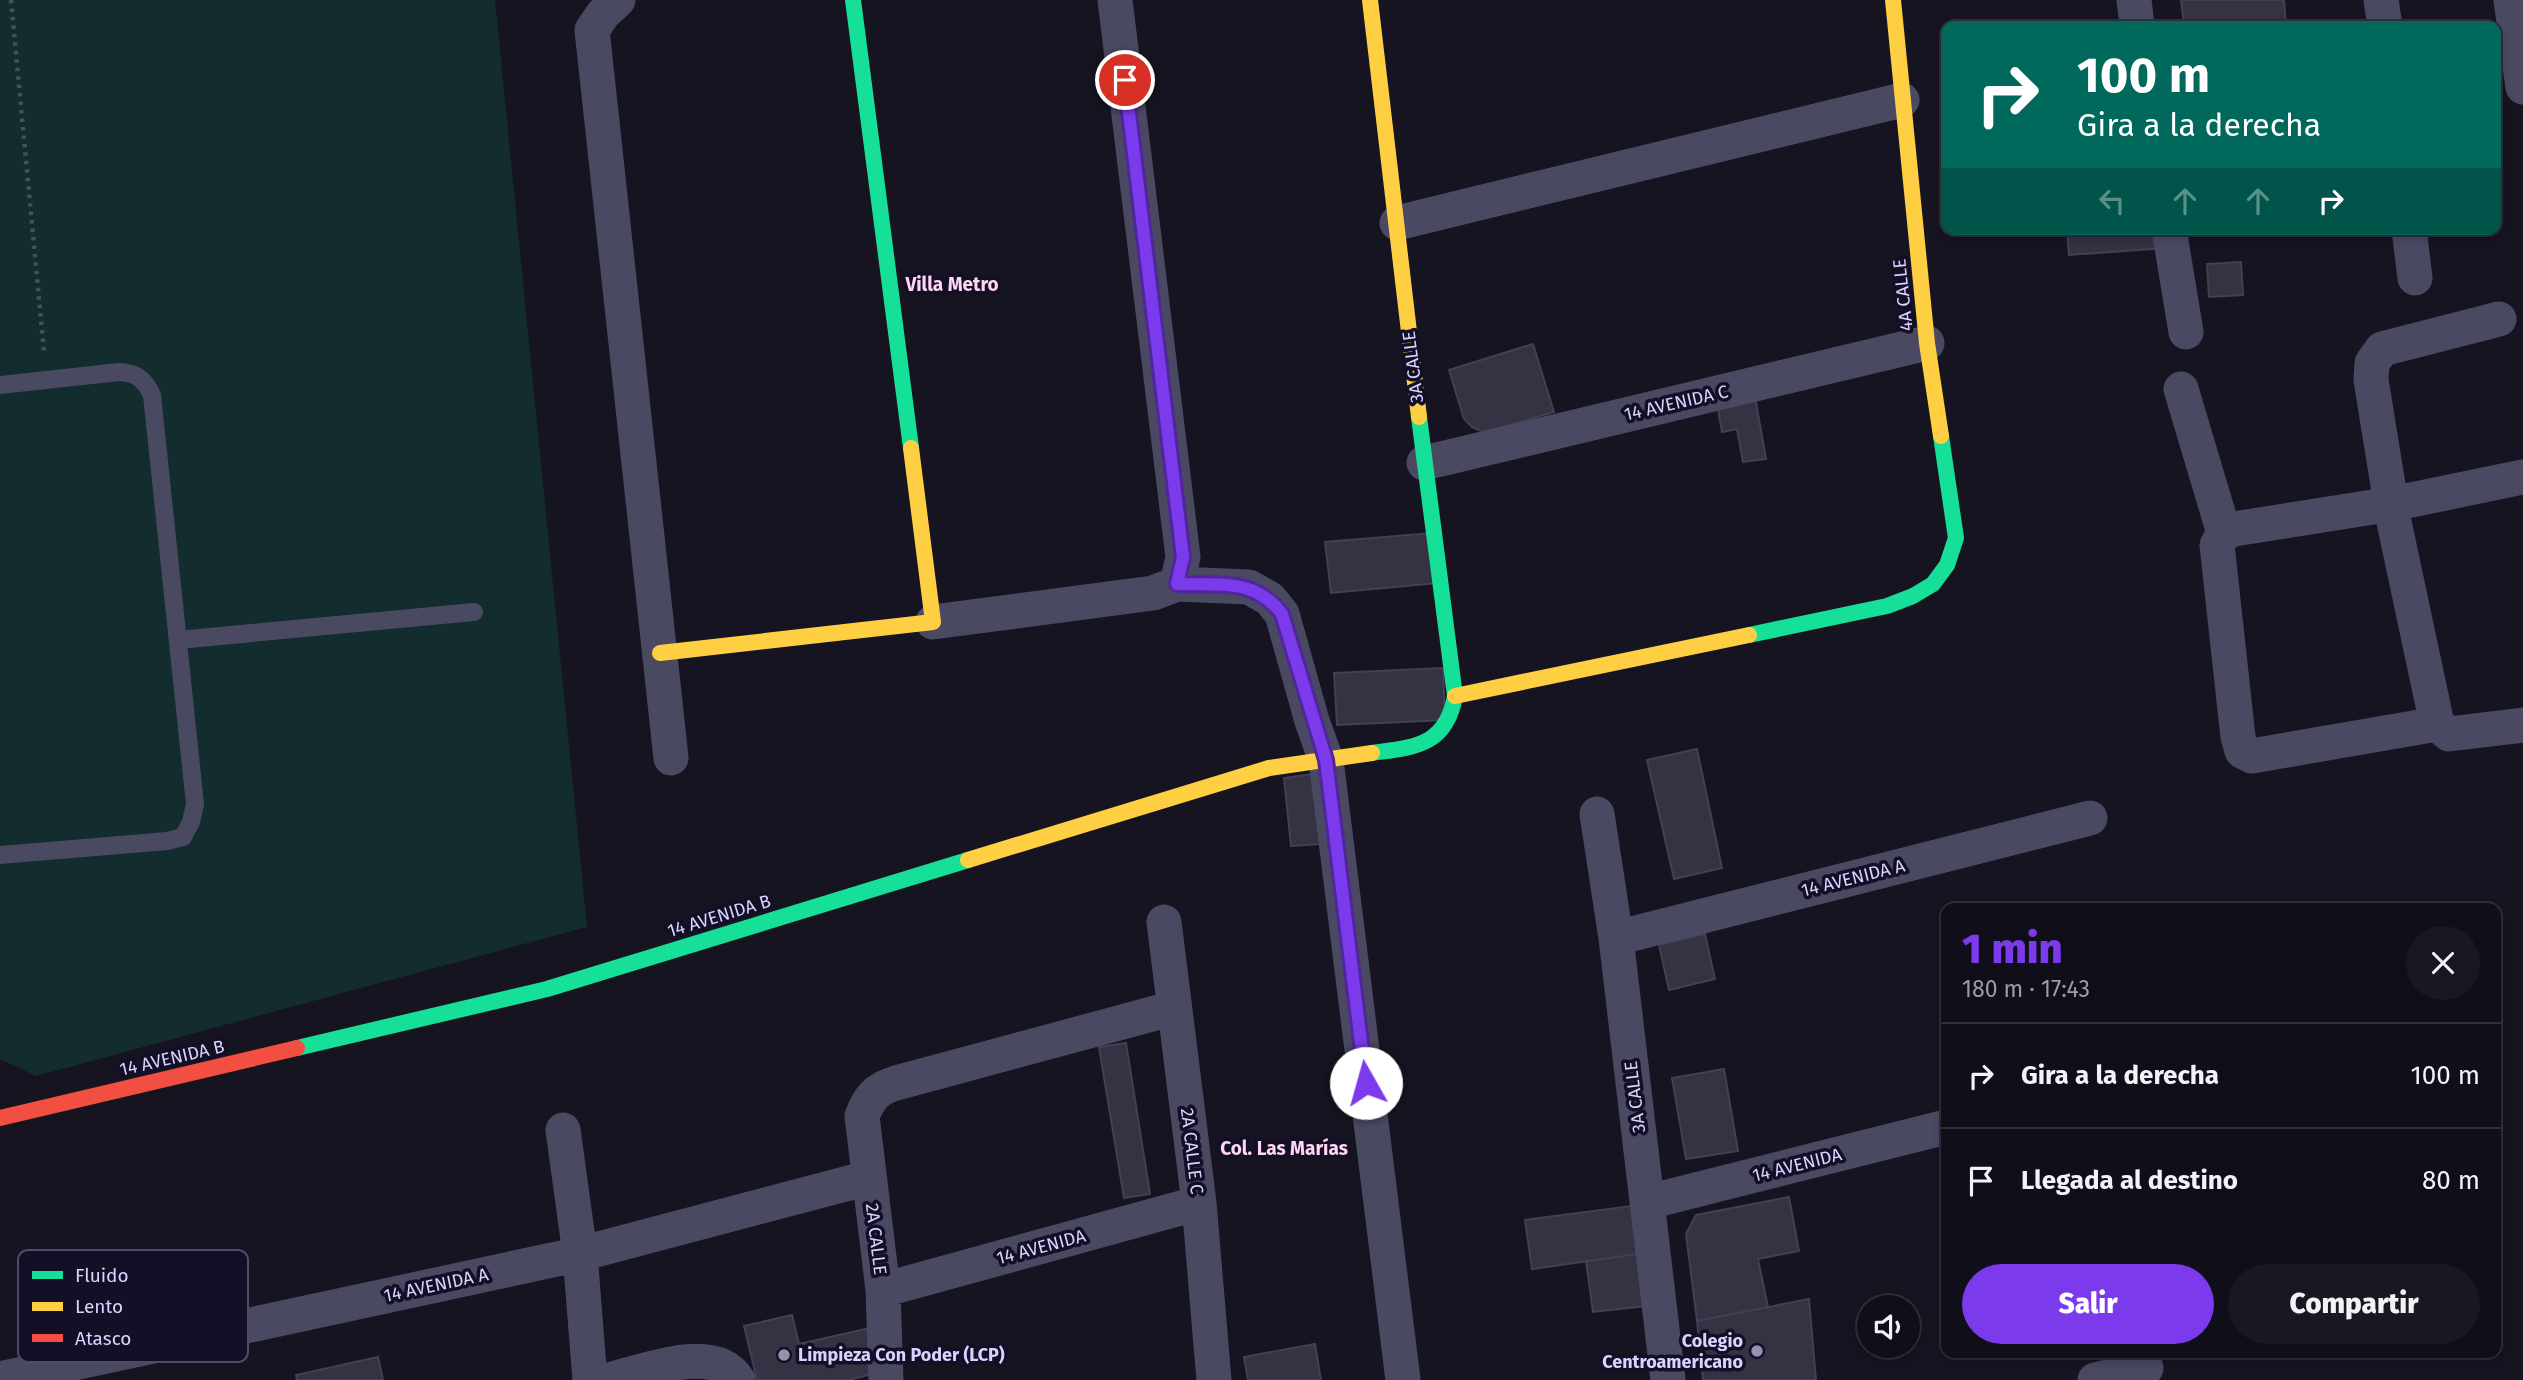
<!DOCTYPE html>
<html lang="es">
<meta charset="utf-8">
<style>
:root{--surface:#100f19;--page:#191822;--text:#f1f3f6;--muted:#9c9ca2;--line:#302f38;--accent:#7c3aed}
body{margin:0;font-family:"Fira Sans",sans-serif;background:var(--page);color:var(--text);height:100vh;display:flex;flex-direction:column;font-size:26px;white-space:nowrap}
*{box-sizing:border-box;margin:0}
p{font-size:23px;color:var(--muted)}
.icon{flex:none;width:38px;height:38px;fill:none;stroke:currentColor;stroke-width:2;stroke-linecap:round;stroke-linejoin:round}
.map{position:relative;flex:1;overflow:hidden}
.sheet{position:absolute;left:1941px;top:903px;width:560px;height:455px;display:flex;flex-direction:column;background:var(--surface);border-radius:14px;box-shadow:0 4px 10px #0003,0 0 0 2px var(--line)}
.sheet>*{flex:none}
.hud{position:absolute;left:1941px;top:21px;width:560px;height:214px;border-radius:14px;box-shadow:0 4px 10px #0003,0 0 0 2px var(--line);background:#00695c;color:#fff;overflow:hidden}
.controls{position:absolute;left:1857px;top:1295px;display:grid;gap:14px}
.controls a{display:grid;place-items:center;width:63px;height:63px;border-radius:50%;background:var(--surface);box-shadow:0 4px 10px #0003,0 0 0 2px var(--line);font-size:35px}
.pin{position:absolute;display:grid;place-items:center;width:60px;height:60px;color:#fff;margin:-30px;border:4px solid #fff;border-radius:50%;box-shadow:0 2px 7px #0007}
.me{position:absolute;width:77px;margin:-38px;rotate:353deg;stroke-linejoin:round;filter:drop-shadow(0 0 5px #0008)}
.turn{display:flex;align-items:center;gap:24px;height:147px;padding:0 21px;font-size:32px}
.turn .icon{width:91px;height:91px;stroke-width:2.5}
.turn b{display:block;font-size:49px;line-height:60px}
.lanes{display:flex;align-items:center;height:66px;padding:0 21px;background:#0003;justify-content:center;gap:35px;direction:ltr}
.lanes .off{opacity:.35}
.round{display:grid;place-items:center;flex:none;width:74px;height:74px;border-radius:37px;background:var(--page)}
.overview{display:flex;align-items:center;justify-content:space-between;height:119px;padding:0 21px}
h1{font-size:42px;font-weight:800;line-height:52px;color:var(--accent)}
.button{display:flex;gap:14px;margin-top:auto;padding:14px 21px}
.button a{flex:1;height:80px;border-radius:42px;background:var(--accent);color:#fff;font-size:28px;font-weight:800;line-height:80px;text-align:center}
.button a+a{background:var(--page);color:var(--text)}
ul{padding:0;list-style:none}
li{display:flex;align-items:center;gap:21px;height:105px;padding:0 21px;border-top:2px solid var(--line)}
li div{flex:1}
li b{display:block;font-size:26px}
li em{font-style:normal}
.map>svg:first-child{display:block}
.green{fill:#132c2d}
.building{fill:#343243;stroke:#433f54;stroke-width:2}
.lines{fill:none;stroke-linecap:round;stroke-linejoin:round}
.path{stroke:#44505f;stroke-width:4.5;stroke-dasharray:3.5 5;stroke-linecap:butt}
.lane{stroke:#4a4962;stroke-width:18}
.street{stroke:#4a4962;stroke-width:35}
.fast{stroke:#16e098;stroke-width:16}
.slow{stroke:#ffcf43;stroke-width:16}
.jam{stroke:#f24e42;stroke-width:16}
.route-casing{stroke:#51269a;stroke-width:18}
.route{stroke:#7c3aed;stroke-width:12}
.poi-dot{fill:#9591b1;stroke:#130f26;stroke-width:2.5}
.labels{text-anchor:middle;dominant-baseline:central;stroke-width:7;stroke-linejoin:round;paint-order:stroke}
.street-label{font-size:18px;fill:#d9d4ff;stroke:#130f26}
.poi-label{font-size:18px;font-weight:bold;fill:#d9d4ff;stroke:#130f26;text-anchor:end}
.neighbourhood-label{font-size:19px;font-weight:bold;fill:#ffd6f0;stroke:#130f26}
.key{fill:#130f26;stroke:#4e4a67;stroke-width:2}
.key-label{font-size:19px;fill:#d9d4ff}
</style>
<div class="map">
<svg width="2523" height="1380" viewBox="0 0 2523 1380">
<rect width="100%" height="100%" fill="#161421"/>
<path class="green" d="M0 0H495L587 927 36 1076 0 1059Z"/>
<path class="building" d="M2181 0H2284L2286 26H2184Z
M2067 229H2165L2166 248 2069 255Z
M2241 262 2243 295 2209 297 2207 264Z
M1533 344 1554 412 1489 431 1483 432 1472 427 1464 419 1449 370Z
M1754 391 1766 459 1743 462 1737 429 1722 432 1716 398Z
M1432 533 1437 583 1331 593 1325 542Z
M1443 668 1445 720 1337 725 1334 673Z
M1697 749 1722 868 1674 879 1647 760Z
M1313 774 1320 844 1291 846 1284 778Z
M1705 934 1715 979 1669 990 1659 945Z
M1126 1043 1150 1194 1124 1198 1099 1047Z
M1724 1069 1738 1151 1686 1159 1672 1078Z
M1789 1197 1799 1251 1758 1259 1768 1307 1697 1321 1686 1234 1696 1215Z
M1631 1206 1638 1254 1532 1269 1525 1220Z
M1638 1254 1646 1306 1593 1312 1586 1261Z
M1809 1299 1816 1380H1703L1697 1321Z
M792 1315 799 1344 870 1328 881 1372 848 1380H757L744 1326Z
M1315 1344 1321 1380H1248L1244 1357Z
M378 1357 383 1380H297L296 1375Z"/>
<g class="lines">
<path class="path" d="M11 0 44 352"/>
<path class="lane" d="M0 385 119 372C137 373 144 379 152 395L195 804 191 822 183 837 167 841 0 855
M178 640 474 612"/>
<path class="street" d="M618 0 603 14 592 30 671 758
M2134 0 2137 26
M2381 0 2385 26
M2511 0 2523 87
M1397 223 1902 100
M2169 229 2186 332
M2409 229 2415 278
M2499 319 2382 349 2372 363 2371 380 2394 522 2437 724 2449 734 2523 725
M2181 389 2224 533
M1424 463 1927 343
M1177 584 1249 587 1270 599 1282 614 1312 721 1326 760 1403 1380
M933 622 1153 593 1177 584 1183 557 1115 0
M2437 724 2252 756 2242 751 2238 737 2217 545 2224 533 2234 529 2392 504 2523 477
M1597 814 1616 938 1668 1380
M1164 922 1199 1203 1214 1380
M1616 938 2090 818
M563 1130 580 1254 590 1380
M1648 1202 1946 1127
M883 1290 1199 1203
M0 1379 580 1254 868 1178
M609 1380C643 1372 714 1342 738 1380
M886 1380 883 1290 862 1116C869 1098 876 1089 896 1083L1174 1008
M2095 1380 2146 1368"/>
<path class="fast" d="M853 0 911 448
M1749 635 1887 606 1913 596 1933 584 1947 565 1956 538 1941 436
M1372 753C1415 747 1446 746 1455 696L1419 417
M297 1048 547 989 968 860"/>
<path class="slow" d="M1370 0 1419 417
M1893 0 1927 343 1941 436
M660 653 933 622 911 448
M1455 696 1749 635
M968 860 1269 768 1372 753"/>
<path class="jam" d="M0 1118 297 1048"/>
</g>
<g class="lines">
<defs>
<path id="route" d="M1125 80 1183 557 1177 584C1219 586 1254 577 1282 614L1326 760 1366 1083"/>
</defs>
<use href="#route" class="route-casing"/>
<use href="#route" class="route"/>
</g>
<g class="poi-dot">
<circle cx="1757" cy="1351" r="7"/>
<circle cx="784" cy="1355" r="7"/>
</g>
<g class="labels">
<g class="street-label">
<text transform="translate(1903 295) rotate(-96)">4A CALLE</text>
<text transform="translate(1413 367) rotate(-97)">3A CALLE</text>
<text transform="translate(1676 403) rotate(-13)">14 AVENIDA C</text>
<text transform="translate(1853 878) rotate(-14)">14 AVENIDA A</text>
<text transform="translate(719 916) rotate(-17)">14 AVENIDA B</text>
<text transform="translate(172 1058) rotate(-13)">14 AVENIDA B</text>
<text transform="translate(1635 1097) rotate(-97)">3A CALLE</text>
<text transform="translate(1192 1151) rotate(83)">2A CALLE C</text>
<text transform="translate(1797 1165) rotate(-14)">14 AVENIDA</text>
<text transform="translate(876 1239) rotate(83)">2A CALLE</text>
<text transform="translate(1041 1247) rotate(-15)">14 AVENIDA</text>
<text transform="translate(436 1285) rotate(-12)">14 AVENIDA A</text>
</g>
<g class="poi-label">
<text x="1743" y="1341">Colegio<tspan x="1743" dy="21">Centroamericano</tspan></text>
<text x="798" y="1355" text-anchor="start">Limpieza Con Poder (LCP)</text>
</g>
<g class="neighbourhood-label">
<text x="952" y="284">Villa Metro</text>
<text x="1284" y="1148">Col. Las Marías</text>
</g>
</g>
<rect x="18" y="1250" width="230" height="112" rx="10" class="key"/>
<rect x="32" y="1271" width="31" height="8" fill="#16e098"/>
<rect x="32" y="1302" width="31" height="9" fill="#ffcf43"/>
<rect x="32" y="1334" width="31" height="8" fill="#f24e42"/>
<g class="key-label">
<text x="75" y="1282">Fluido</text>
<text x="75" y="1313">Lento</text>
<text x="75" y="1345">Atasco</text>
</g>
</svg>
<div class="controls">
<a><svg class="icon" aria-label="sound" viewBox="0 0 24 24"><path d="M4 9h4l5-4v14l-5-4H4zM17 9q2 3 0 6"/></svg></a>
</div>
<div class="pin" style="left:1125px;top:80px;background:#d93025"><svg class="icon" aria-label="arrive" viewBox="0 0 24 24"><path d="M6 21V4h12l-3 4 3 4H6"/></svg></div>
<svg class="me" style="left:1366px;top:1083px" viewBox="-20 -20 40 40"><circle r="19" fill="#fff"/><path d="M0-13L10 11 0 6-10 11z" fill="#7c3aed"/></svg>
<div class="hud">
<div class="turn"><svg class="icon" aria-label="right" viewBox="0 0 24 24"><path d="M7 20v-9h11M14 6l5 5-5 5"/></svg><div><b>100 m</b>Gira a la derecha</div></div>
<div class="lanes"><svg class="icon off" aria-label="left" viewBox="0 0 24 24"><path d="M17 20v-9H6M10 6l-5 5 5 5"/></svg><svg class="icon off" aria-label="ahead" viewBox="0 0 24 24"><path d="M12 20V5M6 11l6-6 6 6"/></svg><svg class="icon off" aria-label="ahead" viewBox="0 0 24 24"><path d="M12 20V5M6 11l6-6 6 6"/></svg><svg class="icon" aria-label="right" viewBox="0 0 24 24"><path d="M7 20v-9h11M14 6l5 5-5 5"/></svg></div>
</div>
<section class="sheet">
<div class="overview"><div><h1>1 min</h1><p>180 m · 17:43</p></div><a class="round"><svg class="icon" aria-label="close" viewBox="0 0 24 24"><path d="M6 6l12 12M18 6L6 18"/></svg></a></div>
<ul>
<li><svg class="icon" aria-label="right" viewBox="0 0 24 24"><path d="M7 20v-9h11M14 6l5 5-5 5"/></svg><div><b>Gira a la derecha</b></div><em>100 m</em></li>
<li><svg class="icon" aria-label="arrive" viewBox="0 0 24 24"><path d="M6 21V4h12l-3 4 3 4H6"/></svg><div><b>Llegada al destino</b></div><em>80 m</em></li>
</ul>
<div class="button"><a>Salir</a><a>Compartir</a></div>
</section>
</div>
